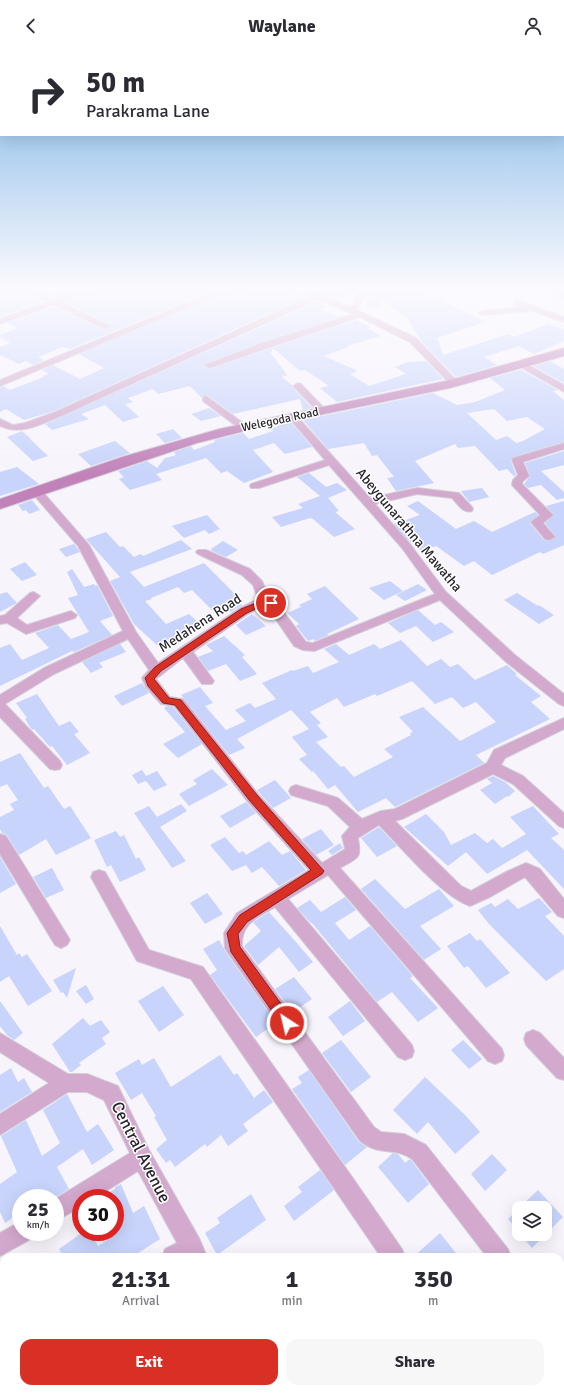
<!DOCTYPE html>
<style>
:root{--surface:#fff;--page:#f7f7f7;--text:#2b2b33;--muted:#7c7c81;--accent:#d93025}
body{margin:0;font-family:Signika,sans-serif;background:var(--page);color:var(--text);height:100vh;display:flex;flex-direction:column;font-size:15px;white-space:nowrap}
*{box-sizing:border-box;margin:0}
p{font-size:13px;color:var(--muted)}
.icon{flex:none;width:22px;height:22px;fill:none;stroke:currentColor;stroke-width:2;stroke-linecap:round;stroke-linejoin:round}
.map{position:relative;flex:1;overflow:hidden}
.drawer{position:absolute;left:0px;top:1201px;width:564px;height:140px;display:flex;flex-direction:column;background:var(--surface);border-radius:12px 12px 0 0;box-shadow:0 4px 16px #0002}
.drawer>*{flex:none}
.hud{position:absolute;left:0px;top:0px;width:564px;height:84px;box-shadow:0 4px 16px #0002;background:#fff;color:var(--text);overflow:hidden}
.buttons{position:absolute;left:512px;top:1149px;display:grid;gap:8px}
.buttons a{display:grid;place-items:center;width:40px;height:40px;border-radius:8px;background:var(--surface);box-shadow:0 4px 16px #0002;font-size:20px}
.speed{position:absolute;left:12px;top:1137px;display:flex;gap:8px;font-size:20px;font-weight:700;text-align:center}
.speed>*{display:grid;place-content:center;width:52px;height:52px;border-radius:50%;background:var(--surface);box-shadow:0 4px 16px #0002;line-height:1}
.speed small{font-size:10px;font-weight:400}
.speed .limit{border:6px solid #d22;background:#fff;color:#111}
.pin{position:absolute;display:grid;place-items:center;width:34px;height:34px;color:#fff;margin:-17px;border:2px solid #fff;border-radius:50%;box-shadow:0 1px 4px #0007}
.me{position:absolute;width:44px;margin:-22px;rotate:325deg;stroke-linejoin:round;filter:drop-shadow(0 0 3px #0008)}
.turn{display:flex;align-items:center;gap:14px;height:84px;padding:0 20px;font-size:18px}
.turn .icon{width:52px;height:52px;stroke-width:2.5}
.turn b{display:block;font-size:28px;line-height:34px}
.eta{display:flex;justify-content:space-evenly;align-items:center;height:68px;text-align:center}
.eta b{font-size:24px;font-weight:700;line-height:28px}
.action{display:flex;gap:8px;margin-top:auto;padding:8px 20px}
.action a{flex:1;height:46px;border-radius:12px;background:var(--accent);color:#fff;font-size:16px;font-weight:700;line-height:46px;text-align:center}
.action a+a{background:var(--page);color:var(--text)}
header{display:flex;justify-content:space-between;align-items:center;height:52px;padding:0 20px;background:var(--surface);font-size:18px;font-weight:700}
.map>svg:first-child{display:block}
.building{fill:#c8d4fb;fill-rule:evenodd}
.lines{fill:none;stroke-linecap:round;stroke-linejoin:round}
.street-casing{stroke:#d2cfd7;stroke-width:2}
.secondary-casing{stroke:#d2cfd7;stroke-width:2}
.street{fill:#d3a9ce;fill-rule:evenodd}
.secondary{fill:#c082b9;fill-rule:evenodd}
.route{fill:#d93025;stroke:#8d1f18}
.labels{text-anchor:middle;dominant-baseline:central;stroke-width:3;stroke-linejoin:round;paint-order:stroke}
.far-street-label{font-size:12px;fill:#28252c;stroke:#fff}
.street-label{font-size:14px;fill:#28252c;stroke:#fff}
.near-street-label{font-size:17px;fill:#28252c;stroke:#fff}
</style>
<header><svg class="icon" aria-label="back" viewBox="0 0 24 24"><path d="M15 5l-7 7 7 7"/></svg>Waylane<svg class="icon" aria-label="person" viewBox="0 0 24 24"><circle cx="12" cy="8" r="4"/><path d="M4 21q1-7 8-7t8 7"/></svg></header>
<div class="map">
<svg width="564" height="1341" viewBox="0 0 564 1341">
<rect width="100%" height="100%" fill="#f7f4fc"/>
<path class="building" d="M0 236H19L43 250 0 265Z
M34 236H80L54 245Z
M96 236H219L70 297 63 295 38 305 44 308 33 313 26 309 19 312 0 303V295L10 291 0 285V283L18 276 7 271 54 255 102 277 111 275V273L65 250Z
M235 236H250L257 239 264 236H287L306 245 54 359 24 368 6 357 0 360V335L3 334 10 338 44 325 43 324 49 322 42 318 53 313 80 327 104 316 79 302Z
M322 236 358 239 339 248 320 240Z
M370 236H418L485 270 437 286 443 303 508 282 514 285 548 272 564 277V289L534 302 519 294 484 305 497 313 456 325 421 289 409 269H411L381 247 379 256 366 255 369 247H365Z
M558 236H564V249L545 241Z
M319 249 326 252 319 251 326 254 320 257 340 265 262 290 204 313 209 317 356 268 371 275 368 276 381 284 347 294 349 295 324 304 358 319 350 322 369 334 406 322 395 315 408 310 426 309 443 327 337 350 320 336 329 334 305 318 300 319 274 297 270 300 287 323 282 325 292 333V335L312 356 303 358 300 347 233 362 207 343 203 344 202 346 190 334 158 342 153 337 128 346 133 350 125 352 139 365 123 370 105 353 81 362 89 367 52 378 45 372Z
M550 309 564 317V331L533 314Z
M521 318 558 338 553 339 564 348V390L513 405 511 409 516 423 514 424 507 417 499 419 475 394 458 396 455 392 415 409 434 431 396 439 387 426 394 425 377 403 372 404 364 391 328 397 303 368 433 341 457 353 475 350 505 338 490 326ZM494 357 507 369 527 365 545 377 523 389 516 391 507 384 496 388 467 361Z
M209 356 221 364 201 369 191 362Z
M291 370 312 395 285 402 274 391 253 398 273 420 244 431 227 419 221 421 206 406 156 422 162 428 130 438 119 427 124 425 118 419 147 409 157 416 165 406 176 403 174 400 191 394 194 398 215 390 214 388 243 381 249 387 273 379 271 376 278 375 276 374Z
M173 377 182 386 165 391 156 382Z
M22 379 31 387H30L48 404 33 409 7 385Z
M115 389 130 401 91 414 78 402Z
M564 399V413L541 419 564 440V446L557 448 541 433 528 436 524 432 530 424 525 411Z
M17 415 39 432 0 444V420Z
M309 421 326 435 337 431 347 438 328 446 339 459 335 460 355 477 334 485 313 467 310 466 281 475 272 465 303 456 298 452 320 444 297 425Z
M482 436 489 445 469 450 461 439Z
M32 448 40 458 29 462 26 458 23 459 18 453Z
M418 449 456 477 474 469 492 480 535 460 538 463 530 471 544 488 549 489 556 485 545 471 554 463 546 454 564 449V493L543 502 540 500 492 523 474 509 464 514 436 494 421 499 407 487 394 472 420 463 407 454Z
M207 463 220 477 209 482 205 478 184 486 172 474Z
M106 480 120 495 123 494 134 505 141 502 143 504 181 488 192 497 130 520 144 535 204 511 237 544 234 545 242 553 231 560 225 555 214 560 192 538 184 541 178 535 151 546 152 547 145 549 166 572 189 562 201 573 174 585 178 589 161 597 134 572 110 529 120 525 86 487Z
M223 489 238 498 226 505 212 499 211 497Z
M74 492 80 500 66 505 59 497Z
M25 510 37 523 22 529 10 517Z
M72 517 84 535 94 532 95 534 97 533 113 564 100 569 112 583 74 600 72 599 0 634V596L10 592 22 608 49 596 35 581 58 573 71 587 89 580 68 546 78 543 67 520Z
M390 529 403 539 384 548 369 536Z
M418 532 427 538 405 549 396 543Z
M325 534 359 567 327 582 329 583 315 589 313 587 308 589 296 574 299 572 287 561 301 555 299 553 312 547 307 542Z
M7 540 17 551 0 560V542Z
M517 541 538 554 539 553 554 563 539 572 504 548Z
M418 558 435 573 441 570 454 580 433 590 416 574 400 581 388 571Z
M252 562 266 574 246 583 236 573Z
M224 584 245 603 242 605 257 622 240 629 226 612 208 619 198 605 213 599 206 593Z
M401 588 427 614 441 607 450 615 458 612 475 628 507 613 517 622 515 623 541 644 531 650 550 667 476 703 484 711 395 755 386 746 358 760 335 733 328 737 313 719 312 720 299 707 307 703 292 685 309 677 291 658 237 687 245 696 229 703 181 643 200 635 213 651 205 654 226 678 246 669 235 658 250 651 255 656 276 647 262 631 292 618 293 619 308 614 313 621 339 610 324 597 336 592 349 603 374 592 380 597ZM412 629 435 652 452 645 463 656 476 650 496 670 460 689 423 655 399 665 413 680 410 681 411 683 384 697 393 705 354 725 344 714 341 715 316 690 328 685 317 673 321 671 310 660 337 646 344 655 375 642 377 644Z
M120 592 126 600 99 611 103 615 91 621 82 610Z
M142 631 149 641 122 654 114 644Z
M37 642 59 674 70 669 79 680 74 682 90 701 67 713 52 694 50 695 34 677 32 678 25 667 27 666 16 651Z
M167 654 173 655 202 692 178 706 163 692 185 680 164 656Z
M20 701 44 736 48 734 64 757 70 754 91 786 56 803 46 787 19 803 7 783 2 781 0 777V765L14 758 10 752 18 748 7 732 0 735V710Z
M212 717 228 733 189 754 179 742 197 732 193 728Z
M142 718 146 724 157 719 167 733 154 739 146 729 138 732 132 723Z
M493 724 505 730 515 739 508 745 507 744 495 752 480 738 492 731 487 727Z
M275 728 291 746 273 756 257 738Z
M246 750 256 761 230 776 220 764Z
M181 752 187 759 160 775 186 809 172 816 134 761 149 754 157 765Z
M533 754 559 782 551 786 564 798V837L527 798 487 822 466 800 448 814 404 775 426 762 444 780 451 793 475 781 487 791 493 787 502 796 526 782 510 765Z
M379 775 397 794 377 805 361 786Z
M321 777 334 793 316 803 302 787Z
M116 779 120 785 124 783 136 807 139 805 146 818 120 830 111 813 107 815 94 788Z
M225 785 239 801 243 799 246 803 269 789 282 803 290 799 306 818 279 834 262 815 252 821 246 813 232 819 210 793Z
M340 791 343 796 332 803 328 799Z
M0 805 16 832 0 841Z
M52 816 64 838 46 846 33 825Z
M375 827 405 857 439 837 454 854 420 874 441 897 424 908 361 837Z
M207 841 223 862 205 872 190 851Z
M345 845 356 858 335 871 349 888 370 874 413 924 410 926 438 956 418 970 392 940 377 950 312 871H311L297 856 310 848 321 860Z
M539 846 552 860 545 864 564 884V917L546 929 489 872 478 858 491 851 495 855 508 847 518 857Z
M269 860 296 890 313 910 299 920 279 895 258 913 244 894 261 879 253 870Z
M0 874 17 903 19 901 22 905 27 902 52 939 28 954 9 924 0 930Z
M470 881 477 889 480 887 510 921 486 936 468 914 464 916 447 894Z
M219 888 227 902 276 971 256 985 210 923 217 918 203 897Z
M76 916 67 946 63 940 61 941 53 928Z
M294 925 312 947 293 960 275 937Z
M86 933 94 947 86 952 76 939Z
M163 934 184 963 159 980 138 949Z
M0 949 23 981 14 988 7 983 0 974Z
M350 949 365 969 343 984 328 965Z
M83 966 90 974 101 968 110 980 102 986 106 992 79 1011 81 1013 72 1020H70L52 992Z
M341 988 371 1025 351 1040 322 1001Z
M463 988 482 1007 469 1017 451 998Z
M220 1003 234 1023 237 1021 254 1046 264 1038 273 1050 243 1072 248 1079 228 1094 221 1083 207 1095 205 1092 175 1115 170 1108 166 1111 156 1097 167 1088 154 1065 156 1064 142 1041 131 1048 115 1021 139 1007 142 1013 154 1006 171 1035Z
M11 1016 18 1030 24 1026 32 1040 0 1060V1023Z
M309 1018 359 1090 367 1095 345 1113 292 1037 302 1031 298 1025Z
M425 1025 465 1063 480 1080 455 1102 428 1070 417 1082 393 1058Z
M67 1042 87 1080 98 1072 114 1098 92 1113 83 1097 57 1115 69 1137 54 1146H21V1160L5 1171 0 1160V1132L17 1120 1 1084 26 1068 42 1104 60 1091 43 1058Z
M393 1101 398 1102 405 1111 410 1107 411 1108 429 1132 408 1151 378 1115Z
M492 1102 507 1118 485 1139 471 1122Z
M320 1118 334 1138 294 1169 284 1154 302 1140 298 1135Z
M121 1132 133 1161 144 1154 160 1187 132 1205H63L59 1197 83 1180H91L98 1194 115 1183V1146H99L115 1137V1135Z
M538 1138 563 1165 532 1196 520 1182H545V1156H519Z
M251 1142 266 1168 217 1203 205 1181 220 1171 217 1166Z
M519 1156V1180L508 1167Z
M440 1181 459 1205H413Z"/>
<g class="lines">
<defs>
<path id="street" d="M20 236H30L54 247 84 236H95L61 250 110 274 106 276H103L54 253 0 272V267L47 250Z
M223 236H234L0 334V328Z
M297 236H308L351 255 361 236H369L357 258 416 286 460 332 458 334H452L410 290 360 265 212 315 209 316 205 313 262 291 353 262 319 247 61 364C41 372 21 384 0 374V367L13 373 25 371 55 360 312 244Z
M515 249H521L564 265V270L532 259 483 263 479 261 483 259 522 255 515 253Z
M523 310 564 333V340L520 315 519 313Z
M298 331 301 332 325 357V361H319L295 336 293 334Z
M206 344 246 373 248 375 246 377H240L203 349V345Z
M293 362 296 363 370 446 417 436 459 441 472 455 473 457 472 459C463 462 458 452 452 446L417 442 375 452 410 492 446 540 515 603 564 642V654L559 652 505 609 440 548 314 599 303 598 294 594 266 553 248 562 193 600 214 629 212 632H202L183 606 156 627 170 645 183 647 258 742 322 811 345 797 342 784 350 775 328 754 291 743 289 739 291 735 296 733 338 746 362 767 381 759 395 757 487 711 494 698 564 666V677L505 706 501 713 523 724 564 761V776L559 774 513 732 493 722 402 767 395 769 461 834 471 839 506 820 526 811 540 817 564 847V866L558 864 525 825 490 845 470 854C441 844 402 796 379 773L358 786C362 808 358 805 340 816L502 997 504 1003 502 1009 495 1012 488 1009 328 823 288 847 412 993 414 999 412 1005 405 1008 398 1005 275 855C257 866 241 871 242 894L374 1075 381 1080 404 1082 426 1093 508 1197 511 1205H487L412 1107C393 1094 380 1105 360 1089L228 901 225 896 224 881 237 861 309 818 248 750 174 654 161 652 146 635 142 626 149 618 128 587 54 622 5 652 60 709 62 713 60 717 55 718 50 717 0 665V643L44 616 123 579 78 494 33 442 32 440 33 438H41L89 493 136 580 158 611 240 556 258 547 253 533 242 523 198 502 196 500 198 498H206L250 517 262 529 270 547 275 548 306 590 313 591 435 542 402 496 329 413 259 436H251L250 434 251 432 325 408 290 367 288 365Z
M564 391V397L523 410 529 424 523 429 522 432 553 463 543 471 555 485 549 488 545 487 531 470 540 463 512 433 513 428 518 423 512 408 513 406Z
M34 540 40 544 17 566 27 573 71 559 77 563 75 566 26 582 7 571 0 572V564L5 563 30 541Z
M0 782 6 784 67 883 70 888 67 893 61 896 55 893 0 802Z
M99 818 105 820 149 898 203 915 350 1122 402 1197 405 1205H381L191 927 137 909 91 825 93 820Z
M533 978 540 981 564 1006V1028L557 1026 526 993 524 987 526 981Z
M0 981 68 1022H87L118 1034 149 1098 199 1186 207 1205H162L165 1197 177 1191 138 1119 95 1146H81V1155L55 1169V1147L130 1101 104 1048 87 1040H68L0 1083V1062L49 1031 0 1000Z
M21 1169V1180H32L29 1188 0 1204V1181Z
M560 1271 564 1272V1298L560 1297Z
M4 1304V1328L0 1330V1306Z
M249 1337H273L275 1341H251Z
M470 1337H495L497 1341H472Z"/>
<path id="secondary" d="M564 296V304L450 336 257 376 197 391 0 457V447L122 405 219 377 450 328Z"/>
</defs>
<use href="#street" class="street-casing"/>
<use href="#secondary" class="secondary-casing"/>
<use href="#street" class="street"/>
<use href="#secondary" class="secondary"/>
</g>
<linearGradient id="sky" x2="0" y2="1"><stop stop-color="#7bb4e7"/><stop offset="0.56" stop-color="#fbfafe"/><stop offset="1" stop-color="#fbfafe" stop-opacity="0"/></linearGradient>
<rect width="564" height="424" fill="url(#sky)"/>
<path class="route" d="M266 547 275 551 271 554 266 552 247 561 161 619 154 627 169 646 181 648 257 743 324 819 322 822 247 870 238 882 240 895 292 967 293 971 292 975 287 976 283 975 231 900 227 881 240 863 311 818 250 749 175 653 163 651 148 634 145 626 155 615 241 557Z"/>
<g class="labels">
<g class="far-street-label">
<text transform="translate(280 368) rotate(-12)">Welegoda Road</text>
</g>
<g class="street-label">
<text transform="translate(409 478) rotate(50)">Abeygunarathna Mawatha</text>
<text transform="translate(200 571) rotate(-33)">Medahena Road</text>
</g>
<g class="near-street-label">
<text transform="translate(141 1100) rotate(63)">Central Avenue</text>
</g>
</g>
</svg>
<div class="buttons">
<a><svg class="icon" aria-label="layers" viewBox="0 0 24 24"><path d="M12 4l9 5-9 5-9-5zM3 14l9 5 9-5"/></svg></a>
</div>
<div class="speed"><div>25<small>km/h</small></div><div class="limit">30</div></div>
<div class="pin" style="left:271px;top:551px;background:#d93025"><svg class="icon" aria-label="arrive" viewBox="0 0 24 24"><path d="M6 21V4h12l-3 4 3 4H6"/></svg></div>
<svg class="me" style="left:287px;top:971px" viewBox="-20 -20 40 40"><circle r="17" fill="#d93025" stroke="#fff" stroke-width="3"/><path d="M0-11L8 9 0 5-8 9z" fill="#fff"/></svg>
<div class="hud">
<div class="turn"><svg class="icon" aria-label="right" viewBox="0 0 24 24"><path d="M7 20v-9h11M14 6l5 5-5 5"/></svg><div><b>50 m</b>Parakrama Lane</div></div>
</div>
<section class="drawer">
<div class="eta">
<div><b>21:31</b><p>Arrival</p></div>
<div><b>1</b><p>min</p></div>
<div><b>350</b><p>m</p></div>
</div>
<div class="action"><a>Exit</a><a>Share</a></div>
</section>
</div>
